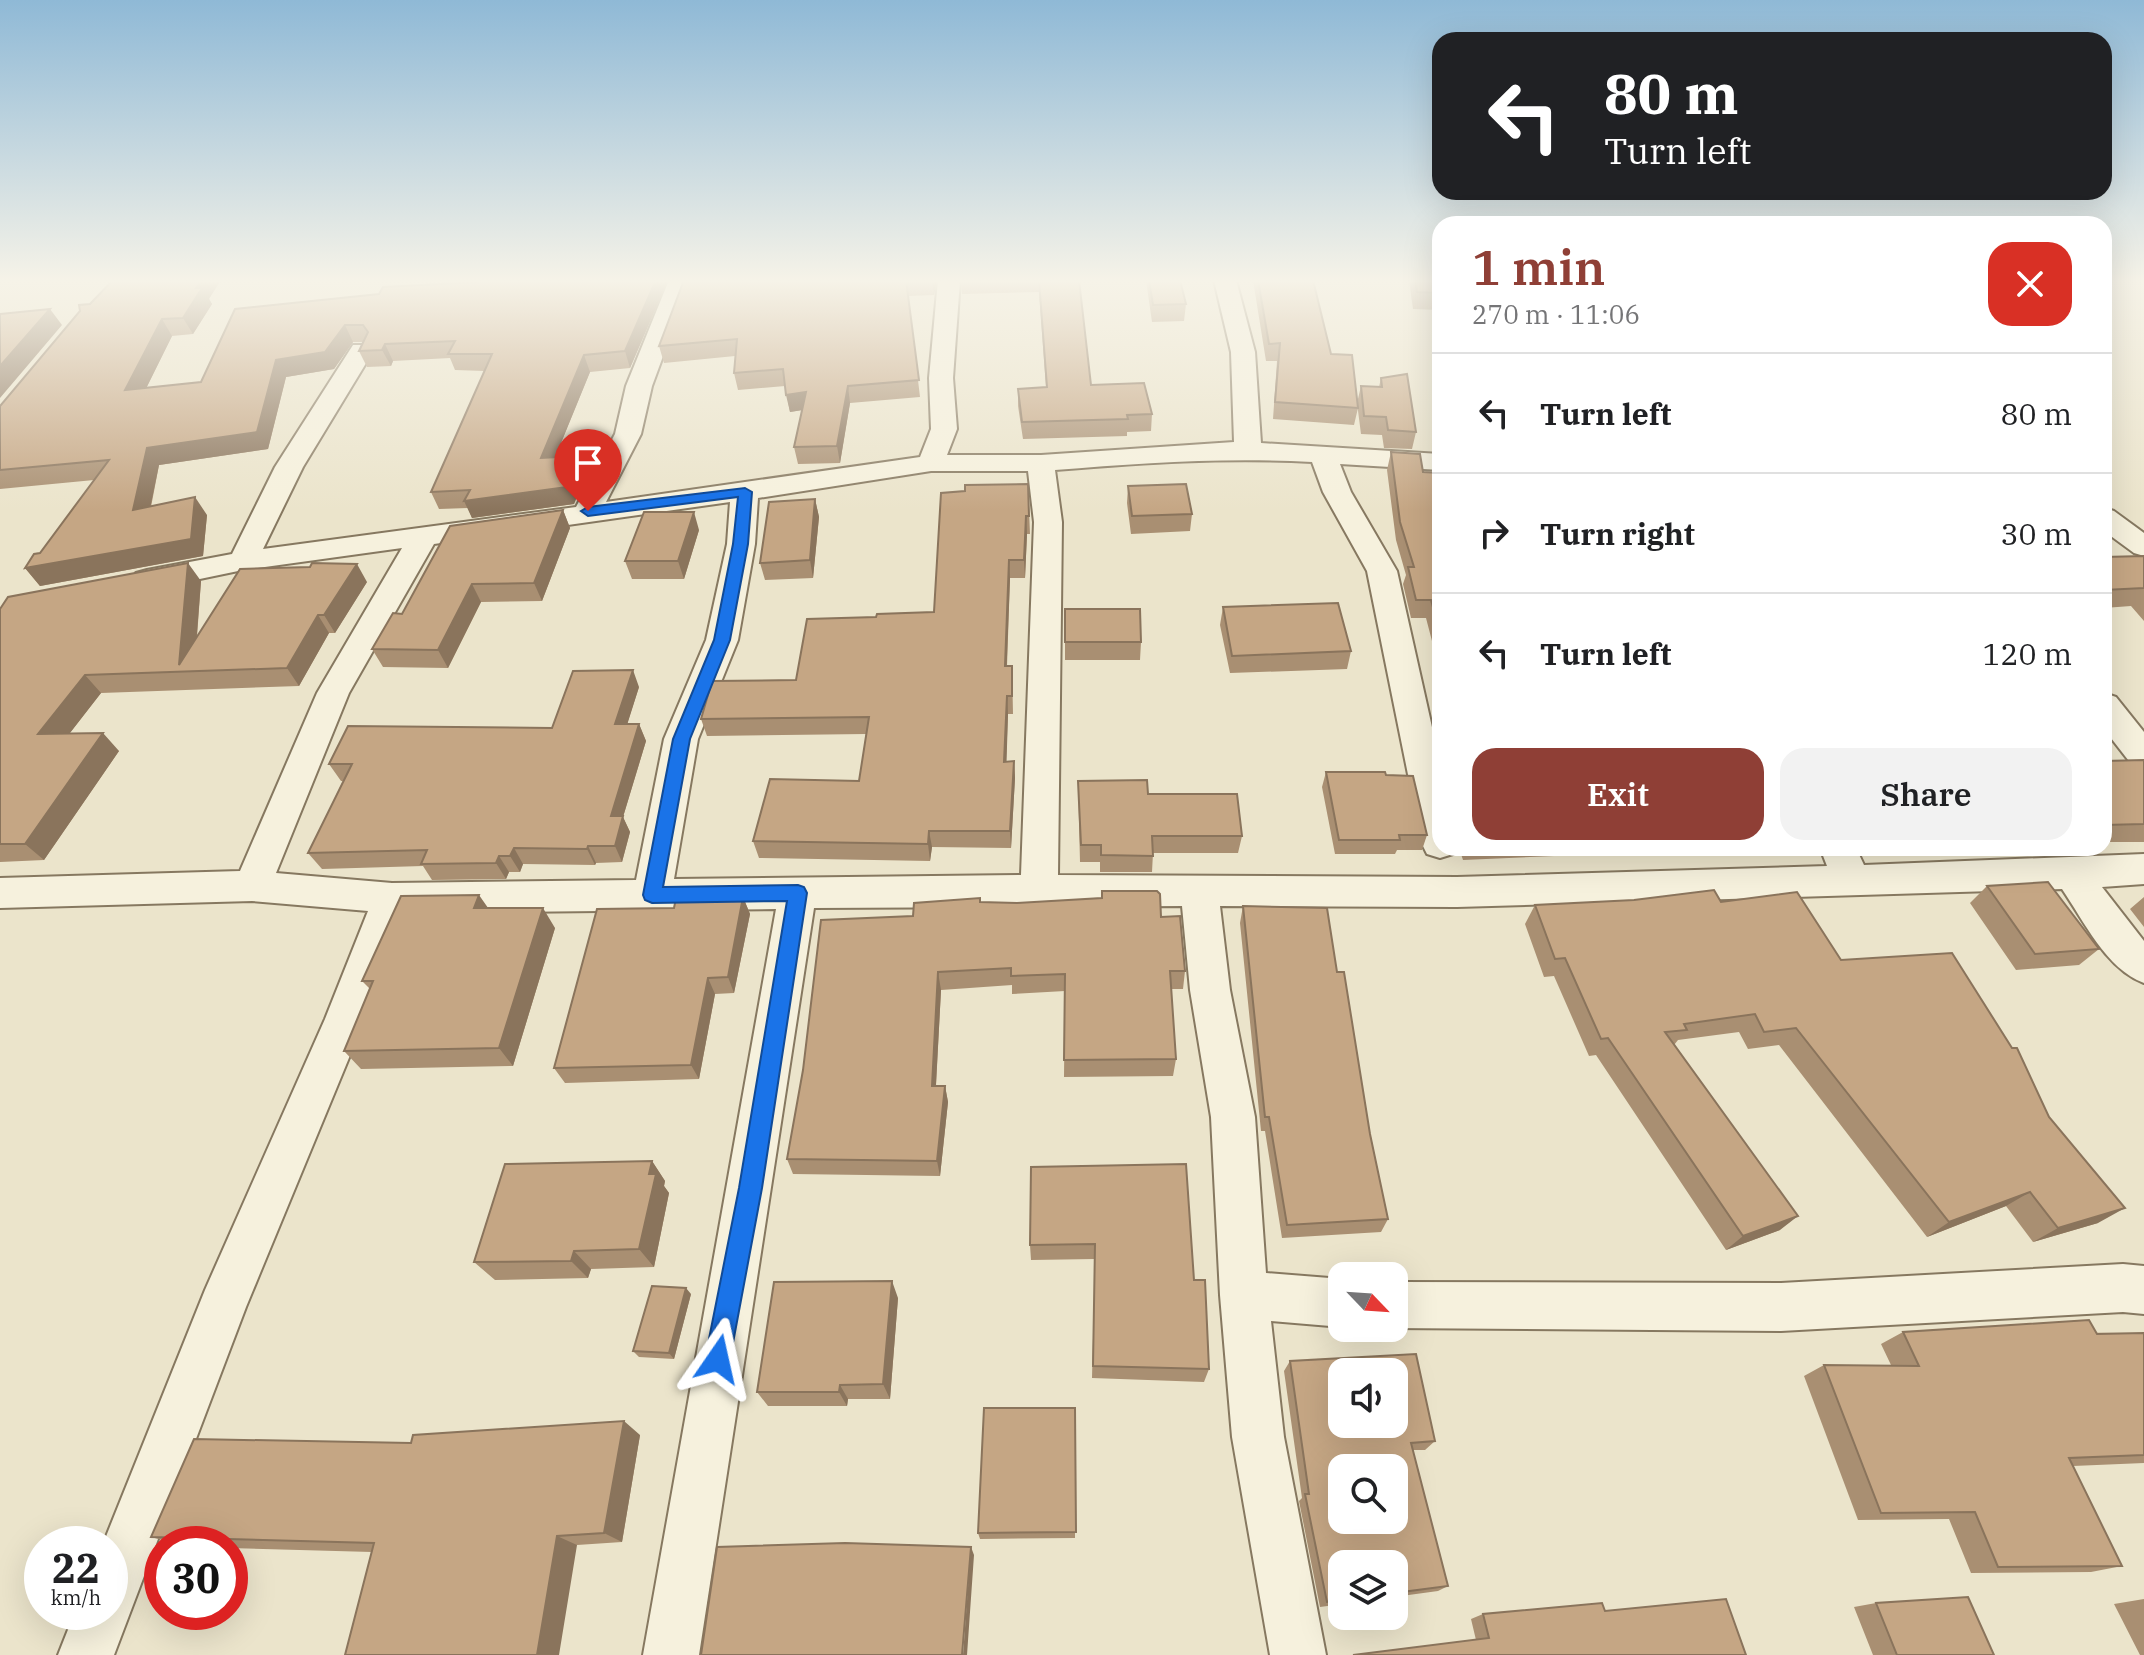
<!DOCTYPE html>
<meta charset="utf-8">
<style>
:root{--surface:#fff;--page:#f2f2f2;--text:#202124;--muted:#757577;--line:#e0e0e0;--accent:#8f3f36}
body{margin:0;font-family:"IBM Plex Serif",serif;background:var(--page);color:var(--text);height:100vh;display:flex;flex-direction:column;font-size:30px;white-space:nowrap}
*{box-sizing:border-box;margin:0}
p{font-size:26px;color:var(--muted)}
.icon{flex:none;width:44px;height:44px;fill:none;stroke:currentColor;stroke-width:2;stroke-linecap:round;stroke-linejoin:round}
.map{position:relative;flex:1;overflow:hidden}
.details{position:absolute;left:1432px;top:216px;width:680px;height:640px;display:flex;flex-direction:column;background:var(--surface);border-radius:24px;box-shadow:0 8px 32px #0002}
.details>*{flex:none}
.banner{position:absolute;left:1432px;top:32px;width:680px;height:168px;border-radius:24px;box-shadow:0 8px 32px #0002;background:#202124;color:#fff;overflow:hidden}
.needle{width:52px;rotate:115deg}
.tools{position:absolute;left:1328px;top:1262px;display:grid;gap:16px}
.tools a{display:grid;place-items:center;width:80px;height:80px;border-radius:16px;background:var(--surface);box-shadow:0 8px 32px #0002;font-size:40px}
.speed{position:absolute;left:24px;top:1526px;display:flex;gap:16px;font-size:40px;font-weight:700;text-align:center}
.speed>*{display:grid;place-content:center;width:104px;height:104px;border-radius:50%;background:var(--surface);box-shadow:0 8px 32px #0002;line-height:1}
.speed small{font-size:20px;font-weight:400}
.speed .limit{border:12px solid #d22;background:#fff;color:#111}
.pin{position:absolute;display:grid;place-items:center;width:68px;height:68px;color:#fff;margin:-82px -34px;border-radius:50% 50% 50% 0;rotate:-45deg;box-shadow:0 0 8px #0007}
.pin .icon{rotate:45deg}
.me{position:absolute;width:88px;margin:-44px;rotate:11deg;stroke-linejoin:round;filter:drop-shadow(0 0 6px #0008)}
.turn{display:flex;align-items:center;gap:28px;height:168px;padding:0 40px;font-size:36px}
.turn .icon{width:104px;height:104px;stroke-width:2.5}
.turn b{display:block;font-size:56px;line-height:68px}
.round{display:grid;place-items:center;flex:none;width:84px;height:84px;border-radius:24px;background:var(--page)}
.overview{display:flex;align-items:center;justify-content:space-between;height:136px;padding:0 40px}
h1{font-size:48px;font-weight:600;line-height:60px;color:var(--accent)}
.cta{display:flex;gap:16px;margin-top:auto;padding:16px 40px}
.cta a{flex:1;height:92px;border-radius:24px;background:var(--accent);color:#fff;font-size:32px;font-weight:600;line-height:92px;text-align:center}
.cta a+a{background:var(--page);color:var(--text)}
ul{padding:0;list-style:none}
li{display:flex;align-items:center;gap:24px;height:120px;padding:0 40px;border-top:2px solid var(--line)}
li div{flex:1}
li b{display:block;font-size:30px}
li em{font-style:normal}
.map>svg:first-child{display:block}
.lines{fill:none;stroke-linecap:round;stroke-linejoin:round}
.minor-casing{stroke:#867860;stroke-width:4}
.minor{fill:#f6f1dd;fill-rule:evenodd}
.wall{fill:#a98f72}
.shaded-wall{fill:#8a745c}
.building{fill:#c5a684;stroke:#8a745c;stroke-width:2;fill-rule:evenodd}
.route{fill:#1a73e8;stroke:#114b97;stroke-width:2}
</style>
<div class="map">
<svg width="2144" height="1655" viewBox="0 0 2144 1655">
<rect width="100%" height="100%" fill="#ebe4cb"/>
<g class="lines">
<defs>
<path id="minor" d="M669 280H691L652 386 641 434 606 502 920 457 931 429 929 378 938 280H960L953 378 957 429 947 455H1041L1234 442 1231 352 1214 280H1236L1255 352 1261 443 1440 454V470L1340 464 1351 492 1397 571 1440 763V848H1456L1453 854 1440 858 1427 854 1422 844 1367 571 1323 492 1312 462C1225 457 1142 463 1055 470L1062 522 1058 875 1457 877 1827 866 1820 848H1856L1864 865 2144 854V884L2102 887 2144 941V983C2106 969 2084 921 2062 889L1457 907 1220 906 1230 990 1255 1117 1266 1273 1342 1279V1327L1271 1321 1284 1437 1326 1655H1270L1232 1437 1220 1295 1211 1117 1190 990 1182 906 814 908 699 1655H643L776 909 405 913 365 1019 246 1307 114 1655H58L75 1612H110V1544H103L205 1290 325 1019 368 911 252 901 0 908V878L240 871 317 693 402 548 243 570 147 590 136 587 132 580 136 573 147 570 232 554 275 467 353 345H371L374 350 303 467 263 549 576 507 615 434 626 386ZM931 471H1028L1034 522 1021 875 674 879 698 739 738 640 755 544 758 498ZM730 502 727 544 706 640 664 739 636 880 392 883 276 873 349 693 434 544Z
M2104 508 2114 511 2144 533V556L2134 553 2104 531Z
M2104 693 2116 697 2144 732V769L2132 765 2104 729Z
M2123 1264 2144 1266V1314L2123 1312 1781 1331 1389 1328H1394V1282L1781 1283Z"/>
</defs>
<use href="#minor" class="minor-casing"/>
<use href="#minor" class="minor"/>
</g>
<path class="wall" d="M668 280 630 368 590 372 555 457 586 473 574 504 472 518 468 508 439 509 431 492 485 371 455 370 450 358 393 361 391 366 367 367 359 351 363 342H353L334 369 286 377 268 449 159 465 151 507 207 515 203 556 40 586 25 568 40 553 94 480 0 489V406L90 304 209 299 212 304 193 334 172 336 146 388 201 382 235 309Z
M684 280H937L934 295 908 296 920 397 850 403 840 463 798 464 794 447 802 410 790 412 785 386 738 390 734 373 735 356 664 363 659 346Z
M961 280H1079L1091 385 1152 414 1151 431 1127 432V436L1023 439 1018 406V389L1046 387 1039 292 962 294Z
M1146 280H1180L1186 304 1184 321 1152 322Z
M1253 280H1313L1331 354 1358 408 1354 425 1273 419 1277 361H1266Z
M1409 280H1440V310L1413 309Z
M1381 378 1416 432 1412 449 1384 448 1382 435 1361 434 1357 403 1361 386 1379 387Z
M1391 452 1423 472 1440 473V664H1438L1426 618H1411L1403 584 1406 575 1396 540 1387 470Z
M1028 484 1030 534H1027L1025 578H1010L1007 666H1012L1013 714H1008L1006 762 1014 761 1015 778 1011 848 932 847 930 861 759 858 753 841 859 781 866 734 707 736 701 719 796 680 876 617 934 612 965 491Z
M1128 486 1192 514 1190 531 1131 534 1127 503Z
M815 499 819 517 813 578 765 580 760 563Z
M563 510 570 528 542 601 481 602 448 668 383 667 372 649 402 614Z
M699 530 684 579H632L625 561Z
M2144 556V621L2131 606 2104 608V557Z
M201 581 197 637 367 582 335 633H329L299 686 101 693 69 734 119 751 44 860 0 862V609Z
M1223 607 1351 651 1347 669 1230 673 1220 625Z
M1065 609 1141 642 1140 660H1065Z
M639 687 627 724H639L646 741 623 817 630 832 622 862 596 863 595 865 523 864 520 872H509L506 879 432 880 423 866 322 869 308 853 343 781H341L329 764 552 728Z
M2144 760V842H2104V761Z
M1326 772 1386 775 1427 835 1422 850H1397L1395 854H1335L1322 787Z
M1078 781 1148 794 1242 836 1238 853H1153L1152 872H1100V862H1080Z
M1459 848H1558L1554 856 1463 860Z
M1651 848H1718L1652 850Z
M1880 848H1938L1936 850 1880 849Z
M1987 886 2099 949 2079 965 2016 970 1970 903Z
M743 897 750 914 734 993 715 994 699 1079 565 1083 554 1068 674 908Z
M2144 897V927L2130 909Z
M980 902 1161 917 1185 971 1183 989H1171L1176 1059 1173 1076 1064 1077 1065 991 1012 994V985L941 990 936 1086H945L948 1102 940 1176 793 1174 787 1159 803 1070 913 916Z
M1721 902 1841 960 2098 1223 2033 1242 2006 1206 1927 1237 1779 1045 1748 1049 1739 1032 1678 1040 1674 1045 1780 1230 1726 1250 1596 1055 1589 1056 1554 976 1544 977 1525 924 1535 905Z
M1243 906 1337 972 1388 1219 1381 1232 1282 1238 1265 1131H1261L1240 923Z
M488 908 555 928 513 1066 361 1069 344 1051 370 989 362 981Z
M652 1161 665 1181 664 1186 669 1193 654 1267 591 1269 588 1278 495 1280 474 1262Z
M1031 1167 1194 1280 1209 1369 1204 1382 1092 1378 1095 1259 1031 1260 1030 1245Z
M691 1294 674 1359 639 1357 633 1351Z
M898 1298 890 1399H848L847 1406H768L757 1392Z
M1903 1332 2144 1333V1463L2073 1466 2122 1566 2091 1572 1971 1573 1949 1519 1858 1520 1804 1376 1824 1365H1891L1881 1344Z
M1290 1361 1435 1441 1425 1450H1413L1448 1586 1438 1591 1394 1597V1564H1342V1604L1320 1607 1299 1501 1302 1498 1284 1371Z
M1075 1408V1538L980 1539 978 1533Z
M640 1435 622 1542 577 1545 372 1552 230 1548V1544H177L151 1537 411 1443Z
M2144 1599V1655H2140L2114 1604Z
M1876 1603 1994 1655H1873L1854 1607Z
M1605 1611 1746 1655 1476 1640 1471 1619 1483 1614Z"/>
<path class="shaded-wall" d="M202 280H221L209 299 212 304 193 334 183 318 196 288Z
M656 280H668L630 368 625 351Z
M932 280H937L934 295Z
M50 309 62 325 0 398V366Z
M162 319 172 336 137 407 125 390Z
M345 325 353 342 334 369 286 377 268 449 159 465 146 528 133 510 147 448 276 360Z
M385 344 393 361 391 366 382 350Z
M584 355 590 372 548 475 541 458Z
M848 386 850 403 840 463 837 446Z
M806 392 809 409 790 412 786 395Z
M579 456 586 473 574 504 472 518 464 501Z
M195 497 207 515 203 556 40 586 25 568Z
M815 499 819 517 813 578 810 560Z
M563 510 570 528 542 601 534 583Z
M694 512 699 530 684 579 678 561Z
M1026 516 1027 534 1025 578 1024 560Z
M1009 560 1010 578 1006 683 1005 666Z
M188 563 201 581 194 671 179 665Z
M357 564 367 582 335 633 324 615Z
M472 584 481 602 448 668 438 650Z
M318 615 329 633 299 686 287 668Z
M633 670 639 687 622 741 615 724Z
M85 675 101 693 56 751 38 734Z
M1007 696 1008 714 1006 779 1004 762Z
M639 724 646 741 623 817 630 832 622 862 615 846 611 816Z
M103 733 119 751 44 860 25 844Z
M1014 761 1015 778 1011 848 1010 831Z
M929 831 932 847 930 861 928 844Z
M588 846 596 863 595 865 587 849Z
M514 848 523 864 520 872 510 856Z
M499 856 509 872 506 879 496 863Z
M479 895 493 915 474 908Z
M743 897 750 914 734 993 728 977Z
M543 908 555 928 513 1066 499 1048Z
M938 972 941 990 935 1102 932 1086Z
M708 978 715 994 699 1079 691 1065Z
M945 1086 948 1102 940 1176 937 1161Z
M652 1161 665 1181 664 1186 669 1193 654 1267 639 1249 649 1174Z
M2030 1192 2006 1206 1927 1237 1949 1222Z
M2125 1208 2098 1223 2033 1242 2058 1228Z
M1798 1216 1780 1230 1726 1250 1743 1236Z
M574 1251 591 1269 588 1278 571 1261Z
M892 1281 898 1298 890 1399 883 1384Z
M686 1288 691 1294 674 1359 669 1353Z
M840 1385 848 1399 847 1406 839 1392Z
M624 1421 640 1435 622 1542 604 1533Z
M557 1536 577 1545 559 1655H537Z
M971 1547 974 1555 967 1655H963Z"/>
<path class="building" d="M113 280H202L196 288H202L183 318 162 319 125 390 201 382 235 309 379 294 383 287 478 282V280H656L625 351 584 355 541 458 579 456 567 487 464 501 470 490 431 492 492 354H448L455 341 385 344 382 350 359 351 368 332 363 325H345L325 352 276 360 257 432 147 448 133 510 195 497 191 539 25 568 34 554 40 553 109 460 0 470V406L80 311 79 305 90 304Z
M684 280H908H906L919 380 848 386 837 446 794 447 806 392 786 395 783 369 734 373 737 339 659 346Z
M1039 280H1079L1091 385 1144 383 1152 414 1127 415 1128 419 1022 422 1018 389 1047 387Z
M1149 280H1180L1186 304 1153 305Z
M1258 280H1313L1331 354 1352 355 1358 408 1275 402 1280 343 1269 344Z
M1415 280H1440V293L1417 292Z
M50 309 0 366V314Z
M1407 374 1416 432 1388 430 1386 417 1364 416 1361 386 1382 387 1381 378Z
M1391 452 1420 454 1423 472 1440 473V633L1431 600H1416L1408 567H1414L1400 522Z
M1028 484 1029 516H1026L1024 560H1009L1005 666H1012V696H1007L1004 762 1014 761 1010 831H929L928 844 753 841 770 779 859 781 869 717 701 719 712 681 796 680 807 619 876 617 877 614 934 612 941 493 965 491V485Z
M1186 484 1192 514 1132 516 1128 486Z
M815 499 810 560 760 563 769 502Z
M563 510 534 583 472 584 438 650 372 649 393 613 402 614 450 526Z
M644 512H694L678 561H625Z
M2144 556V588L2104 590V557Z
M188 563 179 665 240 569 310 567 312 563 357 564 324 615H318L287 668 85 675 38 734 103 733 25 844H0V609L8 597Z
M1338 603 1351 651 1232 656 1223 607Z
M1065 609H1140L1141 642H1065Z
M633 670 615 724H639L611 816H623L615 846H588L587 849 514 848 510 856H499L496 863 421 864 427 850 308 853 352 764H329L348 726 552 728 573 671Z
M2144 760V824L2104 825V761Z
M1326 772H1385L1386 775 1413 776 1427 835H1399L1400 840H1339Z
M1147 780 1148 794H1237L1242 836H1152L1153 856 1101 855V845H1081L1078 781Z
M2048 882 2099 949 2035 954 1987 886Z
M1714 890 1721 902 1797 892 1841 960 1952 953 2012 1048H2017L2049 1117 2125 1208 2058 1228 2030 1192 1949 1222 1796 1028 1764 1032 1755 1014 1684 1024 1687 1030 1665 1032 1798 1216 1743 1236 1608 1038 1601 1039 1565 958 1555 959 1535 905 1634 900Z
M1102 891H1157L1160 894 1161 917 1180 916 1185 971H1170L1176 1059 1064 1060 1065 974 1011 976V968L938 972 932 1086H945L937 1161 787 1159 803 1070 821 920 913 916 914 903 980 898V902L1017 903 1102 898Z
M479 895 474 908H543L499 1048 344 1051 373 981H362L401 896Z
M743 897 728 977 708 978 691 1065 554 1068 597 909 674 908 676 898Z
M1243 906 1327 908 1337 972H1344L1370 1134 1388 1219 1287 1225 1269 1117H1265Z
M652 1161 649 1174H656L639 1249 574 1251 571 1261 474 1262 505 1164Z
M1186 1164 1194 1280H1205L1209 1369 1093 1366 1095 1244 1030 1245 1031 1167Z
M892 1281 883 1384 840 1385 839 1392H757L774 1282Z
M652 1286 686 1288 669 1353 633 1351Z
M2089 1320 2097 1334 2144 1333V1455L2069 1458 2122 1566 1998 1567 1975 1512 1881 1513 1824 1365 1919 1366 1903 1332Z
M1416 1354 1435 1441 1411 1443 1448 1586 1394 1593V1564H1342V1600L1327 1602 1305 1494H1309L1290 1361ZM1342 1372H1394V1424H1342ZM1342 1468H1394V1520H1342Z
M984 1408H1075L1076 1532 978 1533Z
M624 1421 604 1533 557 1536 537 1655H345L374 1543 151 1537 194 1439 411 1443 413 1435Z
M845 1543 971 1547 962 1655H701L717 1547Z
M1968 1597 1994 1655H1897L1876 1603Z
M1726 1599 1746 1655H1353L1489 1638 1483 1614 1602 1603 1605 1611Z"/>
<linearGradient id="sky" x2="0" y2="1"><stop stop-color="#8fb9d6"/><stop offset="0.55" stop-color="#f6f3e8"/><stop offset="1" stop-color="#f6f3e8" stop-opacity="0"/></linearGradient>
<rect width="2144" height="511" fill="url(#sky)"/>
<path class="route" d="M745 488 752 492 748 544 730 640 690 739 663 887 798 885 804 887 807 893 762 1188 730 1359 726 1368 718 1371 709 1368 705 1359 739 1188 787 901 652 903 645 900 643 895 673 739 714 640 733 544 738 497 588 516 581 511 588 507Z"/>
</svg>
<div class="tools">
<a><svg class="needle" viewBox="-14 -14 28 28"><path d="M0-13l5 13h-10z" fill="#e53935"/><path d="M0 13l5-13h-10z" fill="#757577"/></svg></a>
<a><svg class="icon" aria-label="sound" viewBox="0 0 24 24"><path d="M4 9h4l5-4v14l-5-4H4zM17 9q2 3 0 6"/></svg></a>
<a><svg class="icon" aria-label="search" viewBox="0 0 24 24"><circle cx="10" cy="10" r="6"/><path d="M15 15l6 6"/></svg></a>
<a><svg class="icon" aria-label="layers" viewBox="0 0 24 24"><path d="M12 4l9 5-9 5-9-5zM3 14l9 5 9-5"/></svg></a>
</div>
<div class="speed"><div>22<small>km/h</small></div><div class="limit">30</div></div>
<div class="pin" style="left:588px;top:511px;background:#d93025"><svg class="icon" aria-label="arrive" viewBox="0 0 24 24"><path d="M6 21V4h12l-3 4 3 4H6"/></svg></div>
<svg class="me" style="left:718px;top:1359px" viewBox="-20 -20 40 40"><path d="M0-17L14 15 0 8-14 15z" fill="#1a73e8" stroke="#fff" stroke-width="4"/></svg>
<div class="banner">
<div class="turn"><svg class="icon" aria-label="left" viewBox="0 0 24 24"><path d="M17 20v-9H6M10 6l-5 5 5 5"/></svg><div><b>80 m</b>Turn left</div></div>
</div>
<section class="details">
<div class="overview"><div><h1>1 min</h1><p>270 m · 11:06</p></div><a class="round" style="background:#d93025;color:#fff"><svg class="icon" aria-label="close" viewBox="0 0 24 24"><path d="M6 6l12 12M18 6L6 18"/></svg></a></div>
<ul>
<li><svg class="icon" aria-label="left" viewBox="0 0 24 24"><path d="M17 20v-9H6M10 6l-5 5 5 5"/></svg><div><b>Turn left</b></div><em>80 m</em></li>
<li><svg class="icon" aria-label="right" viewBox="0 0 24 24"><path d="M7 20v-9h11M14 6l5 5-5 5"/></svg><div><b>Turn right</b></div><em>30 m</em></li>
<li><svg class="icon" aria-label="left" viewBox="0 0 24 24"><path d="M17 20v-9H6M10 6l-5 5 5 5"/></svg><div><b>Turn left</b></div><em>120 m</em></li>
</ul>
<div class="cta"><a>Exit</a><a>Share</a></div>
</section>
</div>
